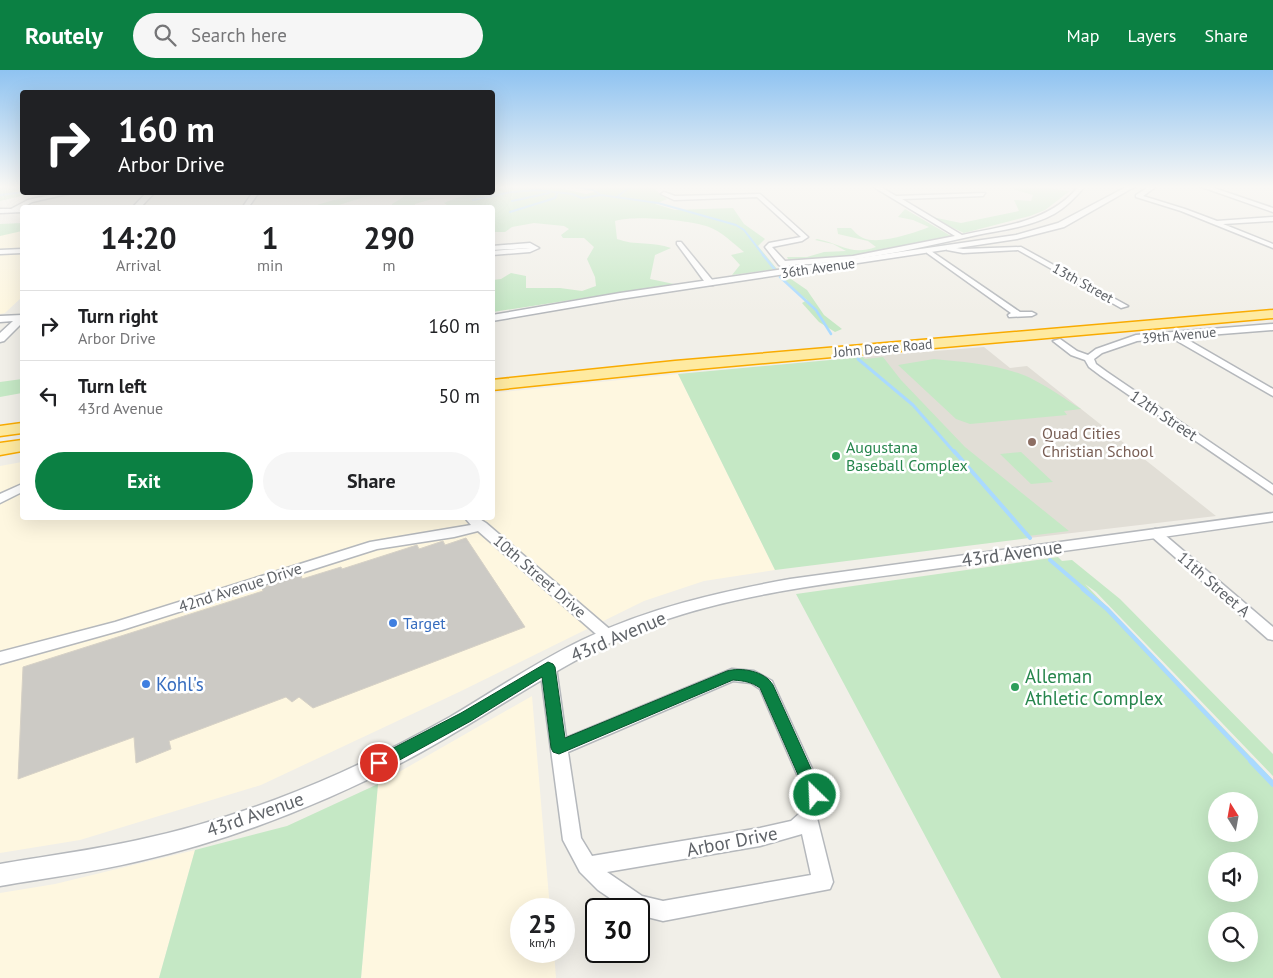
<!DOCTYPE html>
<style>
:root{--surface:#fff;--page:#f6f6f6;--text:#202124;--muted:#757577;--line:#e0e0e0;--accent:#0b8043}
body{margin:0;font-family:"PT Sans",sans-serif;background:var(--page);color:var(--text);height:100vh;display:flex;flex-direction:column;font-size:19px;white-space:nowrap}
*{box-sizing:border-box;margin:0}
p{font-size:16px;color:var(--muted)}
.icon{flex:none;width:28px;height:28px;fill:none;stroke:currentColor;stroke-width:2;stroke-linecap:round;stroke-linejoin:round}
.map{position:relative;flex:1;overflow:hidden}
.details{position:absolute;left:20px;top:135px;width:475px;height:315px;display:flex;flex-direction:column;background:var(--surface);border-radius:5px;box-shadow:0 5px 20px #0002}
.details>*{flex:none}
.guide{position:absolute;left:20px;top:20px;width:475px;height:105px;border-radius:5px;box-shadow:0 5px 20px #0002;background:#202124;color:#fff;overflow:hidden}
.needle{width:32px;rotate:349deg}
.fabs{position:absolute;left:1208px;top:722px;display:grid;gap:10px}
.fabs a{display:grid;place-items:center;width:50px;height:50px;border-radius:50%;background:var(--surface);box-shadow:0 5px 20px #0002;font-size:25px}
.speed{position:absolute;left:510px;top:828px;display:flex;gap:10px;font-size:25px;font-weight:700;text-align:center}
.speed>*{display:grid;place-content:center;width:65px;height:65px;border-radius:50%;background:var(--surface);box-shadow:0 5px 20px #0002;line-height:1}
.speed small{font-size:12px;font-weight:400}
.speed .limit{border:2px solid #111;border-radius:8px;background:#fff;color:#111}
.pin{position:absolute;display:grid;place-items:center;width:42px;height:42px;color:#fff;margin:-21px;border:2px solid #fff;border-radius:50%;box-shadow:0 1px 5px #0007}
.me{position:absolute;width:55px;margin:-28px;rotate:336deg;stroke-linejoin:round;filter:drop-shadow(0 0 4px #0008)}
.turn{display:flex;align-items:center;gap:18px;height:105px;padding:0 15px;font-size:22px}
.turn .icon{width:65px;height:65px;stroke-width:2.5}
.turn b{display:block;font-size:35px;line-height:42px}
.eta{display:flex;justify-content:space-evenly;align-items:center;height:85px;text-align:center}
.eta b{font-size:30px;font-weight:800;line-height:35px}
.primary-button{display:flex;gap:10px;margin-top:auto;padding:10px 15px}
.primary-button a{flex:1;height:58px;border-radius:30px;background:var(--accent);color:#fff;font-size:20px;font-weight:800;line-height:58px;text-align:center}
.primary-button a+a{background:var(--page);color:var(--text)}
ul{padding:0;list-style:none}
li{display:flex;align-items:center;gap:15px;height:70px;padding:0 15px;border-top:1px solid var(--line)}
li div{flex:1}
li b{display:block;font-size:19px}
li em{font-style:normal}
header{display:flex;align-items:center;gap:30px;box-sizing:border-box;height:70px;padding:0 25px;background:var(--accent);color:#fff}
header strong{font-size:24px}
nav{display:flex;gap:28px;margin-inline-start:auto;font-size:18px}
.search{width:350px;height:45px;background:var(--page);display:flex;align-items:center;gap:12px;box-sizing:border-box;padding:0 18px;border-radius:28px;color:var(--muted);font-size:19px}
.map>svg:first-child{display:block}
.commercial{fill:#fef7e0}
.education{fill:#e1ded6}
.green{fill:#c5e8c5;fill-rule:evenodd}
.lines{fill:none;stroke-linecap:round;stroke-linejoin:round}
.stream-far5{stroke:#aadaff;stroke-width:2}
.stream-far4{stroke:#aadaff;stroke-width:2.5}
.stream-far3{stroke:#aadaff;stroke-width:3}
.stream-far2{stroke:#aadaff;stroke-width:4}
.stream-far1{stroke:#aadaff;stroke-width:4.5}
.stream{stroke:#aadaff;stroke-width:5.5}
.building{fill:#cccac5;stroke:#d6d1c6}
.minor-casing{stroke:#b5b8bc;stroke-width:3}
.tertiary-casing{stroke:#b5b8bc;stroke-width:3}
.trunk-casing{stroke:#f9ab00;stroke-width:3}
.minor{fill:#fff;fill-rule:evenodd}
.tertiary{fill:#fff;fill-rule:evenodd}
.trunk{fill:#feeaa1;fill-rule:evenodd}
.route{fill:#0b8043;stroke:#07532c}
.education-dot{fill:#8d6e63;stroke:#fff;stroke-width:2}
.leisure-dot{fill:#2e9e5b;stroke:#fff;stroke-width:2}
.shop-dot{fill:#3f7fe0;stroke:#fff;stroke-width:2}
.labels{text-anchor:middle;dominant-baseline:central;stroke-width:5;stroke-linejoin:round;paint-order:stroke}
.far-street-label{font-size:14px;fill:#5f6368;stroke:#fff}
.street-label{font-size:16px;fill:#5f6368;stroke:#fff}
.education-label{font-size:16px;fill:#785e54;stroke:#fff;text-anchor:start}
.leisure-label{font-size:16px;fill:#27864d;stroke:#fff;text-anchor:start}
.shop-label{font-size:16px;fill:#366cbe;stroke:#fff;text-anchor:start}
.near-street-label{font-size:19px;fill:#5f6368;stroke:#fff}
.near-leisure-label{font-size:19px;fill:#27864d;stroke:#fff;text-anchor:start}
.near-shop-label{font-size:19px;fill:#366cbe;stroke:#fff;text-anchor:start}
</style>
<header>
<strong>Routely</strong>
<div class="search"><svg class="icon" aria-label="search" viewBox="0 0 24 24"><circle cx="10" cy="10" r="6"/><path d="M15 15l6 6"/></svg>Search here</div>
<nav><a>Map</a><a>Layers</a><a>Share</a></nav>
</header>
<div class="map">
<svg width="1273" height="908" viewBox="0 0 1273 908">
<rect width="100%" height="100%" fill="#f1efe8"/>
<path class="commercial" d="M22 155V227L5 243 0 244V156Z
M678 304 775 500 704 511 644 531 457 623 261 715 80 770 0 783V396L22 392V448H492L493 323Z
M532 626 550 839H521V881H554L556 908H361L378 714Z
M195 780 159 908H0V823L55 814Z"/>
<path class="education" d="M984 277 1010 298 1027 296 1216 446 1029 468 863 287Z"/>
<path class="green" d="M0 116H22V122L33 123 0 131Z
M549 116 586 124 598 121 588 116H651L667 129 655 134 675 140 733 138 744 154 765 169 758 176 777 199 732 205 740 195 731 185 744 182C734 174 721 161 709 157 689 150 635 145 615 151L617 169C635 176 653 171 671 178L655 185 650 209 674 214 493 242V210L501 209 511 203 526 206V218H560L582 221 596 216 595 207 587 189 594 177 584 168H563L561 165 569 159 564 156 534 153 512 157 505 162H493L492 138 450 137 444 133C460 126 475 122 492 122L493 117Z
M1003 116H1029L1070 121 1045 140 1030 146 964 163 927 146 961 153 1019 141 1014 130 1031 131 1033 125Z
M369 122 385 123 390 125 364 127 336 136 310 137 334 130Z
M405 126 435 128 415 134 414 137H392V134Z
M905 139 951 166 847 187 789 191 787 187H807L824 182 846 181 833 174 815 170 817 169C842 174 851 186 876 177L868 171 838 164 837 158H851C854 161 858 166 863 168 879 175 914 163 929 157L913 150 898 147Z
M22 153V161L0 166V154Z
M791 209 807 220 824 245 842 259 835 262 819 252 802 233 807 230 782 210Z
M863 287 865 289 883 287 901 310 965 377 1069 461 1028 466 1029 468 775 500 678 304Z
M934 289C964 292 1007 295 1034 310 1050 318 1065 329 1081 339L1064 341 1067 345 970 354 956 349 898 295Z
M22 309V323L0 327V312Z
M1021 382 1053 412 1031 414 1000 384Z
M1058 487 1062 491 1072 490 1120 529 1273 684V706L1096 522 1085 514 1273 710V908H1001L796 524ZM1216 731H1249V764H1216ZM1216 791H1249V824H1216ZM1216 851H1249V884H1216Z
M378 714 361 908H159L195 780 287 756Z"/>
<g class="lines">
<path class="stream-far5" d="M570 116 593 120 601 125 658 133 736 155 744 160 764 186
M0 125 25 122
M617 127 631 116
M473 130 511 122 538 120 572 124 582 128 601 125
M512 131 549 123
M510 142 555 128 557 124"/>
<path class="stream-far4" d="M763 185 776 201
M780 207 816 240 831 264"/>
<path class="stream-far3" d="M858 289 913 335 955 383"/>
<path class="stream-far2" d="M954 381 1030 468
M1050 490 1085 520"/>
<path class="stream-far1" d="M1083 519 1107 539 1252 692"/>
<path class="stream" d="M1251 691 1273 714"/>
</g>
<path class="building" d="M466 468 525 557 313 638 299 627 292 632 286 627 169 671 171 679 136 693 134 667 18 709 23 597 263 521 262 518 301 505 302 509 341 497 342 499 417 475 419 479 443 471 445 475Z"/>
<g class="lines">
<defs>
<path id="minor" d="M872 116H879L896 126 985 123 983 126 902 129 962 165C1004 156 1050 152 1079 116H1085C1076 127 1066 137 1054 144 1030 157 1002 160 977 165 915 179 853 193 789 195L792 198 788 200 779 195 765 177 769 173 801 167 757 127 674 130 661 124 664 122 675 126 760 124 808 167 802 171 772 177 785 191 853 186 955 166Z
M1150 116H1157L1143 126 1185 139 1217 151 1273 147V151L1223 154 1273 174V178L1181 141 1136 127V125Z
M1199 116H1208L1273 138V142Z
M63 122H76L32 132 20 139 22 140V142L0 143V139H11L28 130Z
M253 122H259L248 138H242Z
M677 172H681L713 211V215H707L677 174Z
M530 173 539 178 530 182 492 185V181L530 178 492 180V176Z
M949 177 963 179 1021 177 1128 236 1121 238 1018 180 963 183 947 180V178Z
M22 179V183L0 184V180Z
M927 181H931L1020 242H1032L1036 244 1032 246 1009 247 1008 245 1011 243 927 183Z
M1273 254V260L1183 267 1273 319V326L1172 268 1137 271 1102 283 1094 289 1096 294 1107 302 1273 415V424L1101 306 1089 297 1085 290 1071 285 1053 271 1060 269 1077 281 1088 285 1096 279 1136 265Z
M22 414V422L0 433V424Z
M465 448H478L486 453 613 562 615 566 613 570 608 571 603 570 478 461 454 467 377 479 122 560 0 594V582L115 552 370 472 471 455Z
M1155 459 1159 460 1273 557V570L1268 569 1151 466 1149 463Z
M548 591 553 593 556 597 566 668 732 599 754 601 772 611 824 725 817 748 833 812 830 819 663 851 639 845V839H626L598 820 580 802 563 770 540 597 543 593ZM733 611 751 613 760 619 806 725 800 743 791 751 760 758 592 786 581 768 568 682ZM802 764 811 805 663 831 642 826 607 802 760 776Z"/>
<path id="tertiary" d="M1128 116H1136L1064 157 1017 169 620 229 492 251V245L620 223 1016 165 1058 153Z
M147 122H155L140 138H132Z
M22 245V253L4 271 0 272V263L13 251 0 252V246Z
M1273 443V451C1157 468 1042 484 926 500 836 513 743 522 656 553 565 587 489 647 403 692 320 735 231 770 139 791 93 802 46 808 0 816V794C46 786 93 780 138 770 208 755 275 732 340 703 378 686 414 667 450 647 494 621 536 592 582 570 648 538 719 522 790 509Z"/>
<path id="trunk" d="M1273 240V248L675 301 492 320V310L675 291Z
M22 353V363L0 366V356Z
M22 370V381L0 385V373Z"/>
</defs>
<use href="#minor" class="minor-casing"/>
<use href="#tertiary" class="tertiary-casing"/>
<use href="#trunk" class="trunk-casing"/>
<use href="#minor" class="minor"/>
<use href="#tertiary" class="tertiary"/>
<use href="#trunk" class="trunk"/>
</g>
<linearGradient id="sky" x2="0" y2="1"><stop stop-color="#8fc3f1"/><stop offset="0.48" stop-color="#f9f8f5"/><stop offset="1" stop-color="#f9f8f5" stop-opacity="0"/></linearGradient>
<rect width="1273" height="243" fill="url(#sky)"/>
<path class="route" d="M548 592 553 594 555 597 565 668 727 601C741 597 765 601 773 615L823 725 821 730 815 732 809 730 760 618C751 612 745 611 733 610L559 684 553 682 551 678 542 607 471 651 385 698 379 700 374 698 371 693 374 688 461 643Z"/>
<circle class="education-dot" cx="1032" cy="372" r="5"/>
<g class="leisure-dot">
<circle cx="836" cy="386" r="5"/>
<circle cx="1015" cy="617" r="5"/>
</g>
<g class="shop-dot">
<circle cx="393" cy="553" r="5"/>
<circle cx="146" cy="614" r="5"/>
</g>
<g class="labels">
<g class="far-street-label">
<text transform="translate(818 198) rotate(-8)">36th Avenue</text>
<text transform="translate(1083 213) rotate(29)">13th Street</text>
<text transform="translate(1179 265) rotate(-5)">39th Avenue</text>
<text transform="translate(883 278) rotate(-5)">John Deere Road</text>
</g>
<g class="street-label">
<text transform="translate(1164 345) rotate(34)">12th Street</text>
<text transform="translate(540 506) rotate(41)">10th Street Drive</text>
<text transform="translate(1214 514) rotate(41)">11th Street A</text>
<text transform="translate(240 517) rotate(-18)">42nd Avenue Drive</text>
</g>
<g class="education-label">
<text x="1042" y="363">Quad Cities<tspan x="1042" dy="18">Christian School</tspan></text>
</g>
<g class="leisure-label">
<text x="846" y="377">Augustana<tspan x="846" dy="18">Baseball Complex</tspan></text>
</g>
<g class="shop-label">
<text x="403" y="553">Target</text>
</g>
<g class="near-street-label">
<text transform="translate(1012 483) rotate(-8)">43rd Avenue</text>
<text transform="translate(618 566) rotate(-23)">43rd Avenue</text>
<text transform="translate(255 744) rotate(-19)">43rd Avenue</text>
<text transform="translate(732 771) rotate(-11)">Arbor Drive</text>
</g>
<g class="near-leisure-label">
<text x="1025" y="606">Alleman<tspan x="1025" dy="22">Athletic Complex</tspan></text>
</g>
<g class="near-shop-label">
<text x="156" y="614">Kohl's</text>
</g>
</g>
</svg>
<div class="fabs">
<a><svg class="needle" viewBox="-14 -14 28 28"><path d="M0-13l5 13h-10z" fill="#e53935"/><path d="M0 13l5-13h-10z" fill="#757577"/></svg></a>
<a><svg class="icon" aria-label="sound" viewBox="0 0 24 24"><path d="M4 9h4l5-4v14l-5-4H4zM17 9q2 3 0 6"/></svg></a>
<a><svg class="icon" aria-label="search" viewBox="0 0 24 24"><circle cx="10" cy="10" r="6"/><path d="M15 15l6 6"/></svg></a>
</div>
<div class="speed"><div>25<small>km/h</small></div><div class="limit">30</div></div>
<div class="pin" style="left:379px;top:693px;background:#d93025"><svg class="icon" aria-label="arrive" viewBox="0 0 24 24"><path d="M6 21V4h12l-3 4 3 4H6"/></svg></div>
<svg class="me" style="left:815px;top:725px" viewBox="-20 -20 40 40"><circle r="17" fill="#0b8043" stroke="#fff" stroke-width="3"/><path d="M0-11L8 9 0 5-8 9z" fill="#fff"/></svg>
<div class="guide">
<div class="turn"><svg class="icon" aria-label="right" viewBox="0 0 24 24"><path d="M7 20v-9h11M14 6l5 5-5 5"/></svg><div><b>160 m</b>Arbor Drive</div></div>
</div>
<section class="details">
<div class="eta">
<div><b>14:20</b><p>Arrival</p></div>
<div><b>1</b><p>min</p></div>
<div><b>290</b><p>m</p></div>
</div>
<ul>
<li><svg class="icon" aria-label="right" viewBox="0 0 24 24"><path d="M7 20v-9h11M14 6l5 5-5 5"/></svg><div><b>Turn right</b><p>Arbor Drive</p></div><em>160 m</em></li>
<li><svg class="icon" aria-label="left" viewBox="0 0 24 24"><path d="M17 20v-9H6M10 6l-5 5 5 5"/></svg><div><b>Turn left</b><p>43rd Avenue</p></div><em>50 m</em></li>
</ul>
<div class="primary-button"><a>Exit</a><a>Share</a></div>
</section>
</div>
